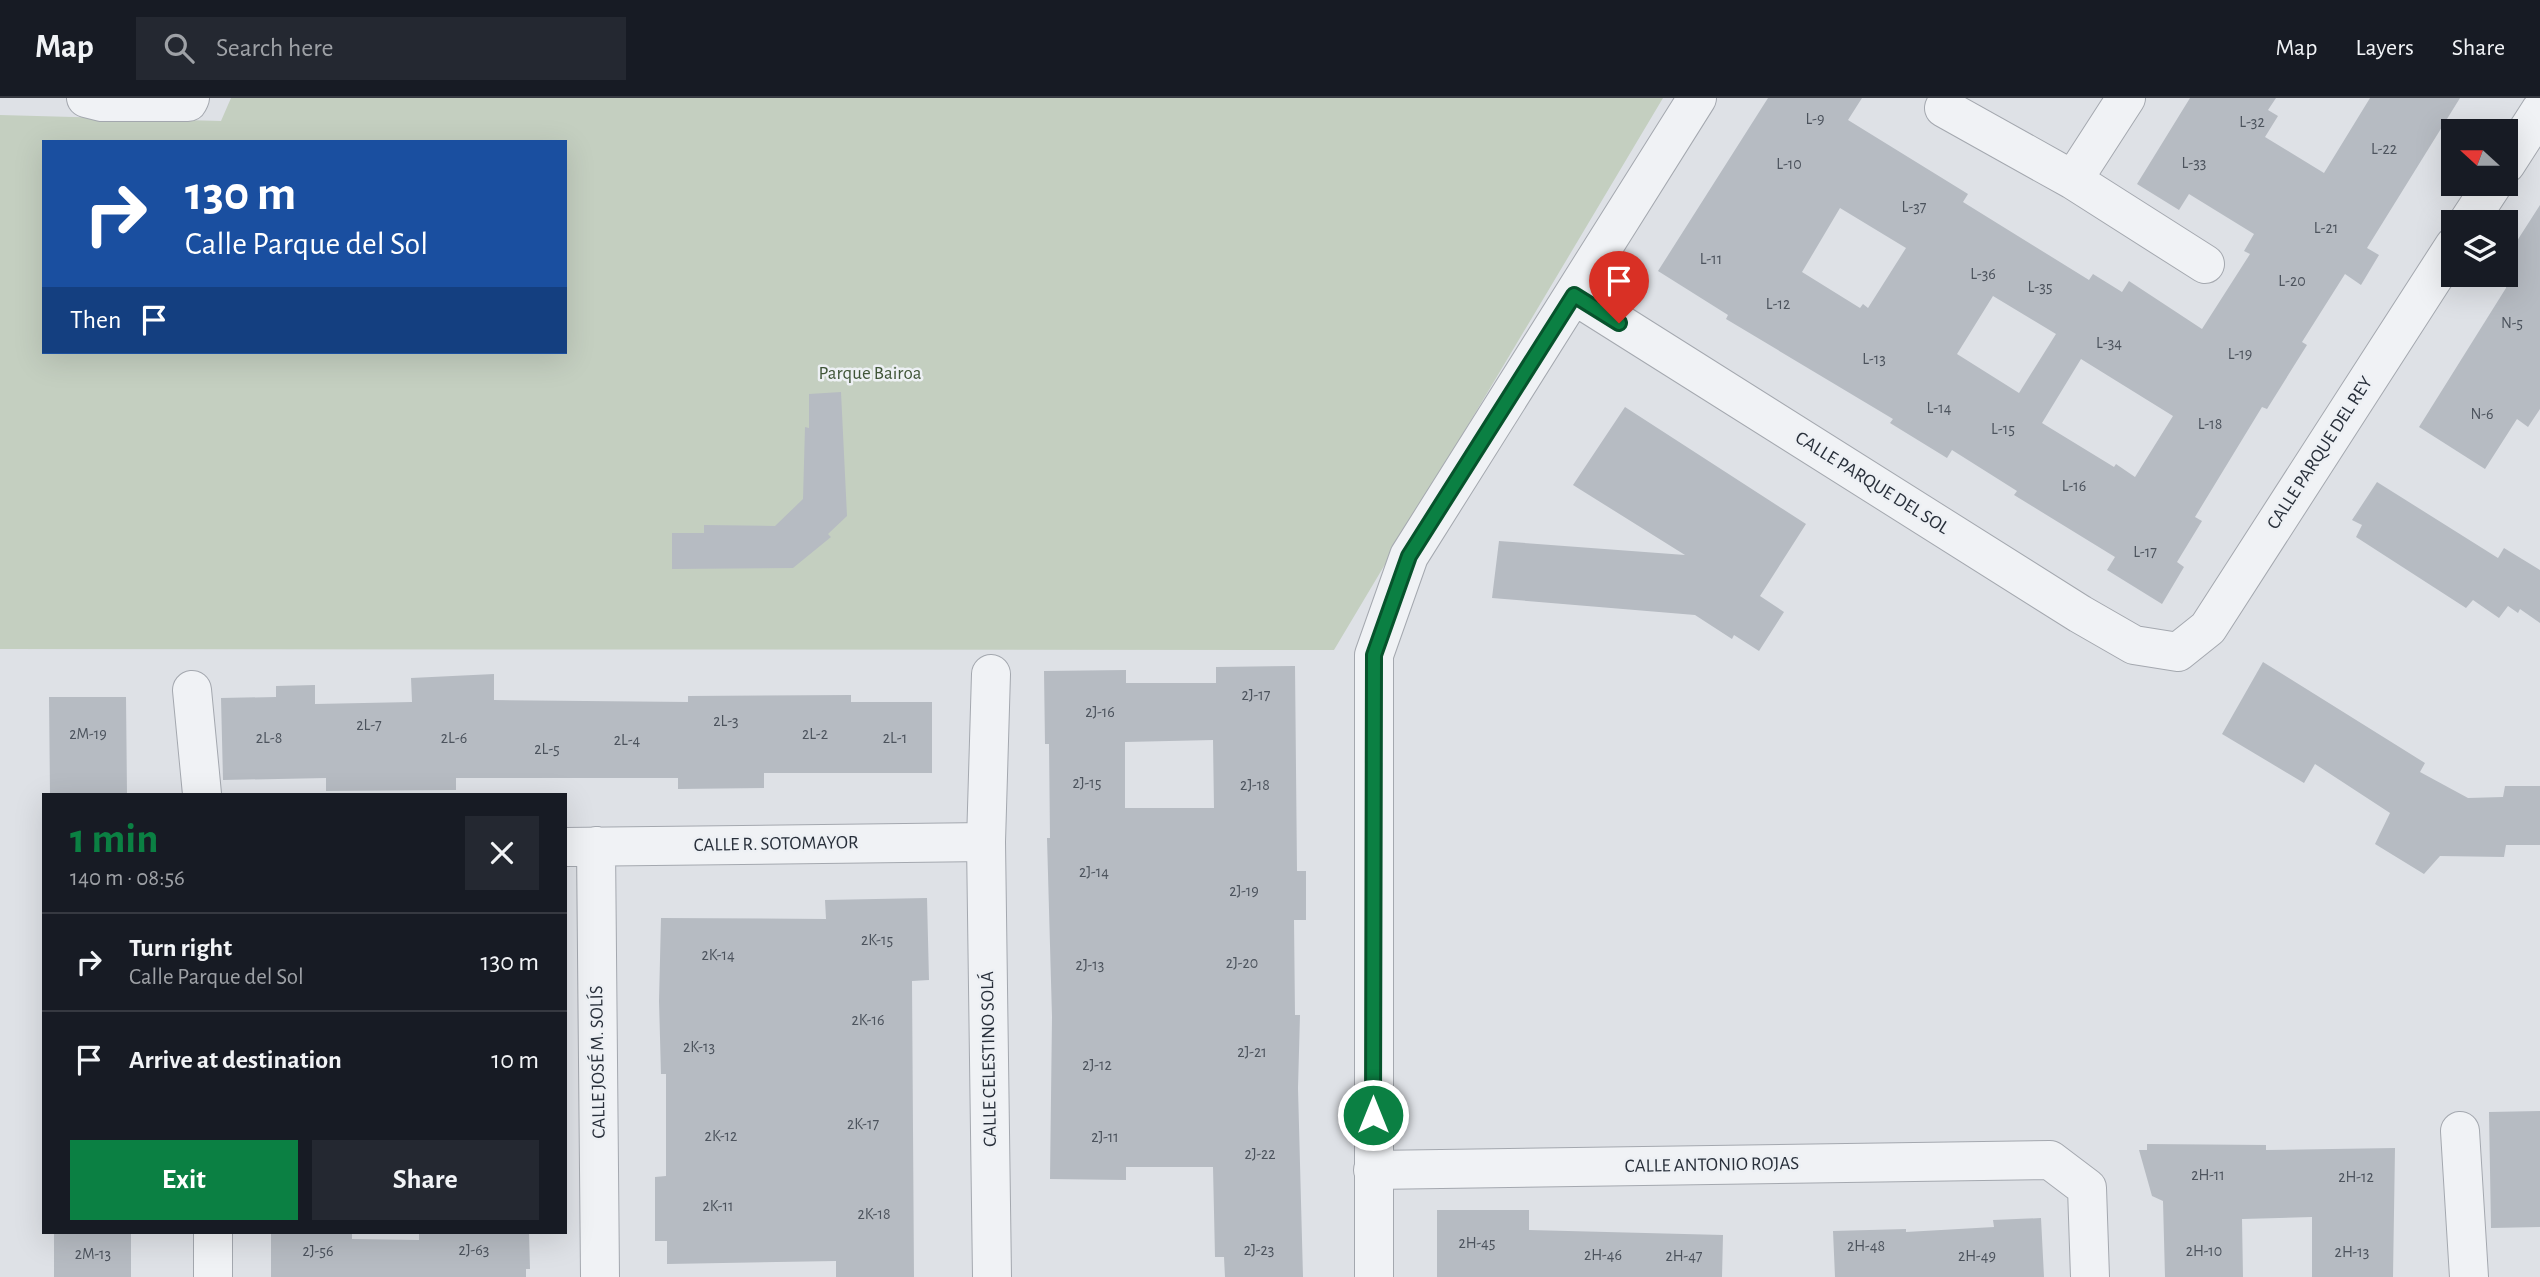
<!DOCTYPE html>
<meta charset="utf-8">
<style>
:root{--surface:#171b24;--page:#242831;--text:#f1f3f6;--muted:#9ea1a6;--line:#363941;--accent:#0b8043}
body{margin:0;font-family:"Alegreya Sans",sans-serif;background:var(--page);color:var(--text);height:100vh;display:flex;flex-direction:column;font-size:26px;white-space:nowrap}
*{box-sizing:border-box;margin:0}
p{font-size:23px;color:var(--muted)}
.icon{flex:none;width:38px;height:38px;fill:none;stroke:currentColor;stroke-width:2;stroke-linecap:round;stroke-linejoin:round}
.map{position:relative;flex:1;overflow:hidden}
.details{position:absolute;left:42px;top:695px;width:525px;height:441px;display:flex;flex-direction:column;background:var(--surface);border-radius:0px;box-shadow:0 7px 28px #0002}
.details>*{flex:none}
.hud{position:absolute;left:42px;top:42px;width:525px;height:214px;border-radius:0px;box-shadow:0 7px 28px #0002;background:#1a4fa0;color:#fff;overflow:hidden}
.needle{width:46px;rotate:291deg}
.fabs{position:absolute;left:2441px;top:21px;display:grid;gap:14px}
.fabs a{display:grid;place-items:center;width:77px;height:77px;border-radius:0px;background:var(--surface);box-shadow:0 7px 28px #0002;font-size:35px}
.pin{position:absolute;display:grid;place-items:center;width:60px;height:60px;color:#fff;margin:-72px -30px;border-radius:50% 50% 50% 0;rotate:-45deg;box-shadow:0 0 7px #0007}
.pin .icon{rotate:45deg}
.me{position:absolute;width:77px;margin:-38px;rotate:0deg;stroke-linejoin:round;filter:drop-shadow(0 0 5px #0008)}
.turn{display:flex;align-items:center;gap:24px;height:147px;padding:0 28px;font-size:32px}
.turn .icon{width:91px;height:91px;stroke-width:2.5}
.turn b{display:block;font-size:49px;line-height:60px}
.then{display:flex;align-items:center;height:66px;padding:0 28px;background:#0003;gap:14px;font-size:26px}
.round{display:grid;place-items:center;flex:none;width:74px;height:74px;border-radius:0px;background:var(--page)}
.head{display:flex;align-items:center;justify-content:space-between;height:119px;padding:0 28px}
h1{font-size:42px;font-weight:700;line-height:52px;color:var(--accent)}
.action{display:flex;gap:14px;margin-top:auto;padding:14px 28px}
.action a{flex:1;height:80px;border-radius:0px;background:var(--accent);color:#fff;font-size:28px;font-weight:700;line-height:80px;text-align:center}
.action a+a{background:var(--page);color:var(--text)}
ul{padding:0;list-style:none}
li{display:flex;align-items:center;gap:21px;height:98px;padding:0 28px;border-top:2px solid var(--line)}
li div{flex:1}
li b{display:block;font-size:26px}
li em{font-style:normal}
header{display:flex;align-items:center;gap:42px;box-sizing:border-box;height:98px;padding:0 35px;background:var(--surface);border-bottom:2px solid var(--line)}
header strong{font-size:33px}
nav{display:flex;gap:38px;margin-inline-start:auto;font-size:24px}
.search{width:490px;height:63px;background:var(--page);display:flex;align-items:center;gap:18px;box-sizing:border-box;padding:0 24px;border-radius:0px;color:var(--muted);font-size:26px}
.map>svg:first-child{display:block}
.green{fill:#c4cfc0;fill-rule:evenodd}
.building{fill:#b6bbc2;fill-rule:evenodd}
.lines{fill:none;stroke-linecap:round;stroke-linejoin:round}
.minor-casing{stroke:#a4a8af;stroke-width:40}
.minor{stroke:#f0f2f5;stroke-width:38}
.route-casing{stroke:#07532c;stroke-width:18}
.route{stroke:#0b8043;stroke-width:12}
.labels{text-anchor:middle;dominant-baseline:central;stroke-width:5;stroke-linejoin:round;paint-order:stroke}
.number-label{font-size:16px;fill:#4c535d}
.park-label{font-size:19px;fill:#3f5537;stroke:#edf0f4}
.street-label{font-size:19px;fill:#29303b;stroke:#edf0f4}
</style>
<header>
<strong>Map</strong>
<div class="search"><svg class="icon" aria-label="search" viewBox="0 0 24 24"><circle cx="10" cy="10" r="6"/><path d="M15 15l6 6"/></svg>Search here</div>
<nav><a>Map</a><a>Layers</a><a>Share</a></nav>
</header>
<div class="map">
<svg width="2540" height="1179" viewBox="0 0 2540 1179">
<rect width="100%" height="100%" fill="#dee1e6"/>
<path class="green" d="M231 0H1663L1334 552 0 551V17L221 23ZM44 44H565V254H44Z"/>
<path class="building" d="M1768 0H1862L1848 22 1968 96 1963 104 2089 182 2093 176 2122 194 2129 183 2202 231 2250 156 2244 153 2254 136 2189 96 2179 112 2137 86 2190 0H2276L2268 12 2278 18 2265 39 2324 75 2370 0H2460L2367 150 2379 157 2361 187 2345 176 2302 244 2307 247 2267 311 2262 309 2195 419 2202 423 2177 464 2184 469 2162 506 2107 472 2115 459 2014 397 2017 393 1952 352 1947 360 1890 325 1893 321 1726 221 1728 217 1658 173ZM1840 110 1906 150 1868 210 1863 206 1860 210 1802 174ZM1993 198 2056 236 2019 295 1957 256ZM2081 261 2173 318 2135 379 2116 366 2114 369 2042 325Z
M2540 107V311L2528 329 2517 321 2485 371 2419 329 2506 190V160Z
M841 294 847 418 828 436 831 439 793 470 672 471V435H704V427L775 428 803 401 805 329 809 330V296Z
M1625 309 1806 426 1760 498 1784 514 1759 553 1734 537 1732 541 1695 517 1492 500 1499 443 1685 457 1573 387Z
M2377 384 2498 460 2504 450 2540 472V525L2520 511 2518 515 2508 508 2499 520 2473 502 2466 510 2356 439 2362 427 2352 422Z
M2263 564 2425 665 2420 674 2468 700 2503 699 2505 688H2540V747H2506L2504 759 2440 758 2424 776 2375 746 2390 715 2315 666 2304 685 2222 636Z
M1295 568 1297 773H1306V822H1294L1295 917H1300L1298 990 1303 1179H1225L1224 1159H1215L1213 1069H1126V1082L1050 1081 1052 919 1047 740H1050L1049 646H1045L1044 573 1126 572V585H1216V569ZM1213 642 1214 710H1125V644Z
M494 576V602L688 604V598L851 597V604H932V675H764V690L678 691V680H456V692L326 693V680L223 682 221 600 276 599V588L315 587V606L412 604 411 580Z
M49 599H126L127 696H50Z
M927 800 929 882 912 883 914 1179H836V1163L667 1166V1143H655V1079L666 1078V976H661L659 903 661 820 826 821 825 802Z
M2540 1013V1129L2491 1130 2489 1014Z
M2147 1046 2266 1047V1052L2395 1050 2393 1179H2312V1119L2242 1121 2243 1179H2165L2163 1103 2152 1098 2139 1052H2147Z
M1437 1112H1529V1132L1723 1137 1722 1179H1437Z
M2041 1120 2044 1179H1835L1833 1133 1906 1131V1134L1994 1129 1993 1122Z
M54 1134H131V1179H54Z
M271 1134H352V1141L419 1142V1134H529L530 1171H526V1179H271Z"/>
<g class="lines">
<defs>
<path id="minor" d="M86 0 102 4H188L190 0
M1944 10 2073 82 2205 166
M2506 66 2540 13
M2073 82 2126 0
M2468 124 2493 86
M1574 197 2080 516 2134 547 2178 554 2208 530 2454 148
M991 576 986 744 992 1179
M192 592 202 696
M596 748 600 1179
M565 749 986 744
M2460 1033 2469 1179
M1373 1072 2050 1062 2087 1090 2090 1179
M213 1134V1179
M1374 1179V557L1409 458 1697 0"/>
</defs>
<use href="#minor" class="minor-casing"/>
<use href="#minor" class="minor"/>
</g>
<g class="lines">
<defs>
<path id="route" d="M1373 1017 1374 557 1409 458 1574 197 1619 225"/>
</defs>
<use href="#route" class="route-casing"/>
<use href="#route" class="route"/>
</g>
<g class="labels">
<g class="number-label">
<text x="1815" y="21">L-9</text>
<text x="2252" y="24">L-32</text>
<text x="2384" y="51">L-22</text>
<text x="2194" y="65">L-33</text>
<text x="1789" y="66">L-10</text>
<text x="1914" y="109">L-37</text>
<text x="2326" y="130">L-21</text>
<text x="1711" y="161">L-11</text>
<text x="1983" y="176">L-36</text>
<text x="2292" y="183">L-20</text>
<text x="2040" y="189">L-35</text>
<text x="1778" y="206">L-12</text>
<text x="2512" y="225">N-5</text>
<text x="2109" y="245">L-34</text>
<text x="2240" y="256">L-19</text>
<text x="1874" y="261">L-13</text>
<text x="1939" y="310">L-14</text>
<text x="2482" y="316">N-6</text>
<text x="2210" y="326">L-18</text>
<text x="2003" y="331">L-15</text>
<text x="2074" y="388">L-16</text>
<text x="2145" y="454">L-17</text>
<text x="1256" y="597">2J-17</text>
<text x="1100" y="614">2J-16</text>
<text x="726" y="623">2L-3</text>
<text x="369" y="627">2L-7</text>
<text x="88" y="636">2M-19</text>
<text x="815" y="636">2L-2</text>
<text x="269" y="640">2L-8</text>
<text x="454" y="640">2L-6</text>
<text x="895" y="640">2L-1</text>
<text x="627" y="642">2L-4</text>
<text x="547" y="651">2L-5</text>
<text x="1087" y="685">2J-15</text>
<text x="1255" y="687">2J-18</text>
<text x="1094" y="774">2J-14</text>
<text x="1244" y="793">2J-19</text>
<text x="877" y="842">2K-15</text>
<text x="718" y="857">2K-14</text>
<text x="1242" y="865">2J-20</text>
<text x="1090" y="867">2J-13</text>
<text x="868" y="922">2K-16</text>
<text x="699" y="949">2K-13</text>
<text x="1252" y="954">2J-21</text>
<text x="1097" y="967">2J-12</text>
<text x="863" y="1026">2K-17</text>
<text x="721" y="1038">2K-12</text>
<text x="1105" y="1039">2J-11</text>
<text x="1260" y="1056">2J-22</text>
<text x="2208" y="1077">2H-11</text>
<text x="2356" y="1079">2H-12</text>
<text x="718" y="1108">2K-11</text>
<text x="874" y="1116">2K-18</text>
<text x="1477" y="1145">2H-45</text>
<text x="1866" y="1148">2H-48</text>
<text x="474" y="1152">2J-63</text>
<text x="1259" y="1152">2J-23</text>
<text x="318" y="1153">2J-56</text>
<text x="2204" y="1153">2H-10</text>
<text x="2352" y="1154">2H-13</text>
<text x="93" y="1156">2M-13</text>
<text x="1603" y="1157">2H-46</text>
<text x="1684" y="1158">2H-47</text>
<text x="1977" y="1158">2H-49</text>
</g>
<g class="park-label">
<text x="870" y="275">Parque Bairoa</text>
</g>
<g class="street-label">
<text transform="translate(2320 355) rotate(-57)">CALLE PARQUE DEL REY</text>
<text transform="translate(1872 385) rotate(32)">CALLE PARQUE DEL SOL</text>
<text transform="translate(776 746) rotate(-1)">CALLE R. SOTOMAYOR</text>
<text transform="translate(989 961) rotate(-91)">CALLE CELESTINO SOLÁ</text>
<text transform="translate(598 964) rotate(-91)">CALLE JOSÉ M. SOLÍS</text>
<text transform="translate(1712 1067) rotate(-1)">CALLE ANTONIO ROJAS</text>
</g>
</g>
</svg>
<div class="fabs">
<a><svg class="needle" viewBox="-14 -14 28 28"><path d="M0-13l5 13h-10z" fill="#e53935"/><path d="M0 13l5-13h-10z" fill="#9ea1a6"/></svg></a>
<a><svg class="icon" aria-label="layers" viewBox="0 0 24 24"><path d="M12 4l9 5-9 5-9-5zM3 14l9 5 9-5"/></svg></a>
</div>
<div class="pin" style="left:1619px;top:225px;background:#d93025"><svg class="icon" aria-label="arrive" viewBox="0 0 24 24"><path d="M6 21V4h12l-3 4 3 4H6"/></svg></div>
<svg class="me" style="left:1373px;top:1017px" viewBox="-20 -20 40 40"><circle r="17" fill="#0b8043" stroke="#fff" stroke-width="3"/><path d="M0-11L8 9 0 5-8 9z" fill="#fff"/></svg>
<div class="hud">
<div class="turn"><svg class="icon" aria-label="right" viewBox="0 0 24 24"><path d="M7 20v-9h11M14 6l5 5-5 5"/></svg><div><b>130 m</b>Calle Parque del Sol</div></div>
<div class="then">Then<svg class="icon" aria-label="arrive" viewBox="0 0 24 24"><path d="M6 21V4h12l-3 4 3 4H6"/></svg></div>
</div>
<section class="details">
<div class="head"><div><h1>1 min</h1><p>140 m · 08:56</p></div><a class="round"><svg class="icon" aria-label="close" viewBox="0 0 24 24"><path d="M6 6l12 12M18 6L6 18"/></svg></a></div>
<ul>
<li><svg class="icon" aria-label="right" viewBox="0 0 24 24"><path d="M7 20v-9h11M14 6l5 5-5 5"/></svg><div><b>Turn right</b><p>Calle Parque del Sol</p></div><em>130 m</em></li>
<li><svg class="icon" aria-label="arrive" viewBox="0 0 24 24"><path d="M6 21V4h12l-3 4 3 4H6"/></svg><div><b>Arrive at destination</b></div><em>10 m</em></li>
</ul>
<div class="action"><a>Exit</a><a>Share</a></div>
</section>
</div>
